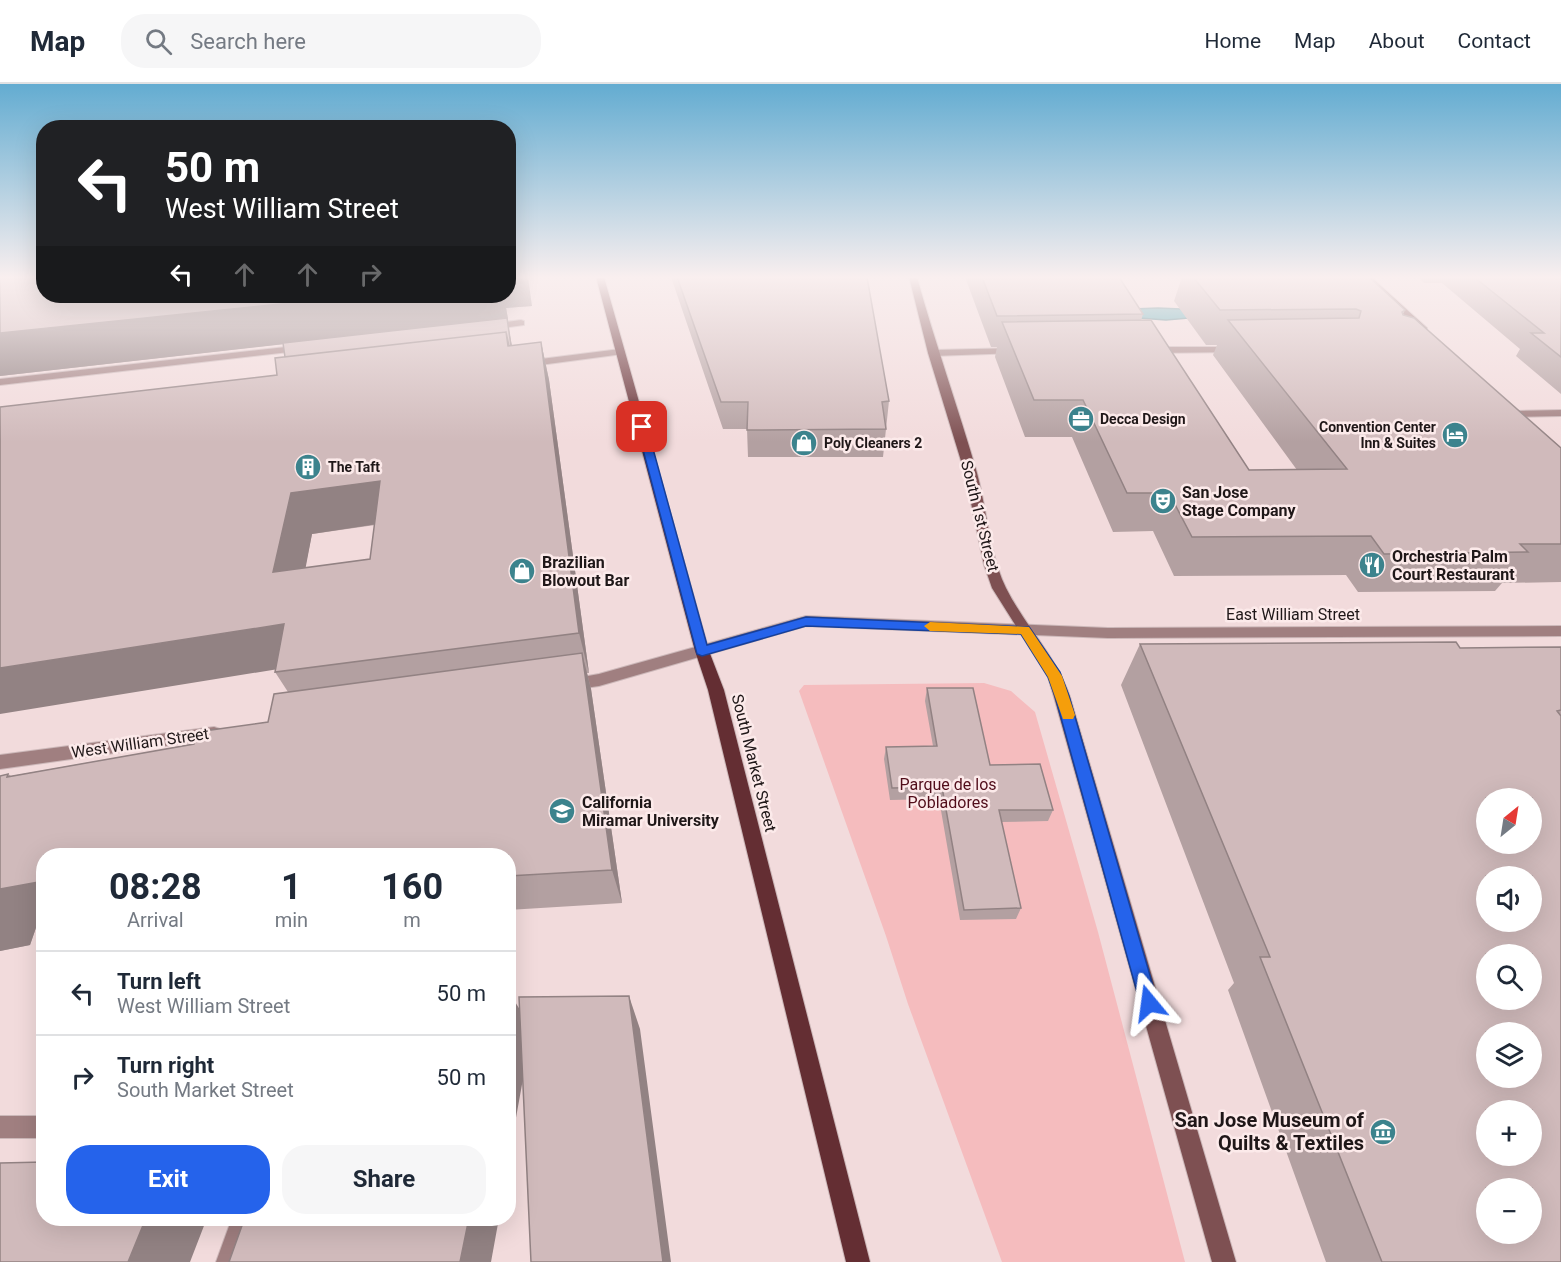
<!DOCTYPE html>
<meta charset="utf-8">
<style>
:root{--surface:#fff;--page:#f6f6f7;--text:#1f2937;--muted:#747a83;--line:#e0e1e3;--accent:#2563eb}
body{margin:0;font-family:Roboto,sans-serif;background:var(--page);color:var(--text);height:100vh;display:flex;flex-direction:column;font-size:22px;white-space:nowrap}
*{box-sizing:border-box;margin:0}
p{font-size:20px;color:var(--muted)}
.icon{flex:none;width:33px;height:33px;fill:none;stroke:currentColor;stroke-width:2;stroke-linecap:round;stroke-linejoin:round}
.map{position:relative;flex:1;overflow:hidden}
.side{position:absolute;left:36px;top:764px;width:480px;height:378px;display:flex;flex-direction:column;background:var(--surface);border-radius:24px;box-shadow:0 6px 24px #0002}
.side>*{flex:none}
.guide{position:absolute;left:36px;top:36px;width:480px;height:183px;border-radius:24px;box-shadow:0 6px 24px #0002;background:#202124;color:#fff;overflow:hidden}
.needle{width:39px;rotate:30deg}
.tools{position:absolute;left:1476px;top:704px;display:grid;gap:12px}
.tools a{display:grid;place-items:center;width:66px;height:66px;border-radius:50%;background:var(--surface);box-shadow:0 6px 24px #0002;font-size:30px}
.pin{position:absolute;display:grid;place-items:center;width:51px;height:51px;color:#fff;margin:-26px;border-radius:12px;box-shadow:0 3px 9px #0006}
.me{position:absolute;width:66px;margin:-33px;rotate:344deg;stroke-linejoin:round;filter:drop-shadow(0 0 4px #0008)}
.turn{display:flex;align-items:center;gap:21px;height:126px;padding:0 30px;font-size:27px}
.turn .icon{width:78px;height:78px;stroke-width:2.5}
.turn b{display:block;font-size:42px;line-height:51px}
.lanes{display:flex;align-items:center;height:57px;padding:0 30px;background:#0003;justify-content:center;gap:30px;direction:ltr}
.lanes .off{opacity:.35}
.eta{display:flex;justify-content:space-evenly;align-items:center;height:102px;text-align:center}
.eta b{font-size:36px;font-weight:700;line-height:42px}
.action{display:flex;gap:12px;margin-top:auto;padding:12px 30px}
.action a{flex:1;height:69px;border-radius:24px;background:var(--accent);color:#fff;font-size:24px;font-weight:700;line-height:69px;text-align:center}
.action a+a{background:var(--page);color:var(--text)}
ul{padding:0;list-style:none}
li{display:flex;align-items:center;gap:18px;height:84px;padding:0 30px;border-top:2px solid var(--line)}
li div{flex:1}
li b{display:block;font-size:22px}
li em{font-style:normal}
header{display:flex;align-items:center;gap:36px;box-sizing:border-box;height:84px;padding:0 30px;background:var(--surface);border-bottom:2px solid var(--line)}
header strong{font-size:28px}
nav{display:flex;gap:33px;margin-inline-start:auto;font-size:21px}
.search{width:420px;height:54px;background:var(--page);display:flex;align-items:center;gap:15px;box-sizing:border-box;padding:0 21px;border-radius:24px;color:var(--muted);font-size:22px}
.map>svg:first-child{display:block}
.green{fill:#f5bcbe}
.water{fill:#3ca0ae;stroke:#337781;stroke-width:1.5}
.lines{fill:none;stroke-linecap:round;stroke-linejoin:round}
.lane-casing{stroke:#ccb8b9;stroke-width:2}
.street-casing{stroke:#ccb8b9;stroke-width:2}
.secondary-casing{stroke:#ccb8b9;stroke-width:2}
.primary-casing{stroke:#ccb8b9;stroke-width:2}
.lane{fill:#a07f80;fill-rule:evenodd}
.street{fill:#a07f80;fill-rule:evenodd}
.secondary{fill:#7e5052;fill-rule:evenodd}
.primary{fill:#642e33;fill-rule:evenodd}
.wall{fill:#b3a0a1;fill-rule:evenodd}
.shaded-wall{fill:#928283}
.building{fill:#d0babb;stroke:#928283;stroke-width:1.5;fill-rule:evenodd}
.route{fill:#2563eb;stroke:#184099;stroke-width:1.5}
.slow{fill:#f59e0b}
.labels{text-anchor:middle;dominant-baseline:central;stroke-width:5;stroke-linejoin:round;paint-order:stroke}
.far-poi-label{font-size:14px;font-weight:bold;fill:#1f1718;stroke:#fceaea;text-anchor:start}
.poi-label{font-size:16px;font-weight:bold;fill:#1f1718;stroke:#fceaea;text-anchor:start}
.street-label{font-size:16px;fill:#1f1718;stroke:#fceaea}
.park-label{font-size:16px;fill:#510d1a;stroke:#fceaea}
.near-poi-label{font-size:20px;font-weight:bold;fill:#1f1718;stroke:#fceaea;text-anchor:end}
</style>
<header>
<strong>Map</strong>
<div class="search"><svg class="icon" aria-label="search" viewBox="0 0 24 24"><circle cx="10" cy="10" r="6"/><path d="M15 15l6 6"/></svg>Search here</div>
<nav><a>Home</a><a>Map</a><a>About</a><a>Contact</a></nav>
</header>
<div class="map">
<svg width="1561" height="1178" viewBox="0 0 1561 1178">
<rect width="100%" height="100%" fill="#f2dbdc"/>
<path class="green" d="M984 599 1011 607 1035 628 1098 848 1185 1178H1002L908 920 886 852 799 607 804 601Z"/>
<path class="water" d="M1158 224 1181 225 1190 234 1166 236 1139 234 1133 225Z"/>
<g class="lines">
<defs>
<path id="lane" d="M521 236 524 237V241L489 246 484 243 489 240Z
M304 261 307 262V266L0 301V295Z
M1236 263 1239 264V268L1152 269 1147 266 1152 263Z
M1017 264 1020 265V269L933 272 928 269 933 266Z
M1561 326V332L1516 333 1511 330 1516 327Z
M0 1032H44V1054H0Z
M232 1134H256L240 1178H216Z"/>
<path id="street" d="M620 265 625 268 623 270 525 283 520 280 525 277Z
M806 532 1108 544 1561 542V552L1108 554 806 542 599 602 571 606 566 604 563 600 566 596 599 590Z
M214 643 220 645 222 649 220 653 214 655 0 685V671Z"/>
<path id="secondary" d="M909 193H917C935 259 958 323 977 389 987 426 989 469 1006 504 1025 542 1056 572 1070 613L1236 1178H1212L1054 613 1048 593 992 504 984 481 965 390 928 269Z
M1362 193H1371L1427 244V248H1421Z"/>
<path id="primary" d="M596 193H604L709 567 724 606 870 1178H846L708 606 695 567Z"/>
</defs>
<use href="#lane" class="lane-casing"/>
<use href="#street" class="street-casing"/>
<use href="#secondary" class="secondary-casing"/>
<use href="#primary" class="primary-casing"/>
<use href="#lane" class="lane"/>
<use href="#street" class="street"/>
<use href="#secondary" class="secondary"/>
<use href="#primary" class="primary"/>
</g>
<path class="wall" d="M0 193 532 222 506 224 508 235H507L512 262 541 258 549 296 589 589H587L591 605 622 819 508 826V771H44V837L38 838 30 861 0 867V692L8 690 11 692 194 660 268 638 288 608 275 588 277 291 285 273 283 260 0 292ZM375 441 370 475 305 484 312 450Z
M671 193H867L889 317 883 373H748L747 345H723Z
M965 193H1119L1143 230 1141 237 1249 386H1297L1213 271 1217 261H1206L1174 217 1182 193H1369L1405 226 1403 230 1561 364V498L1502 499 1495 507 1358 508 1346 491 1174 492 1153 447 1113 448 1072 353H1025L995 273 997 263H991Z
M1418 193H1561V310L1516 272 1520 265 1442 199H1424Z
M1140 560 1460 564 1561 563V1178H1326L1228 906 1234 899 1121 601Z
M927 604 990 681 1053 726 1048 737 1001 738 1021 824 1016 835 960 836 939 715 890 716 884 675 886 663 933 662 925 617Z"/>
<path class="shaded-wall" d="M508 193H528L532 222 506 224 508 235H507L514 275 292 302 506 248 507 235 0 292V249L358 212H508Z
M541 258 549 296 589 589 579 549Z
M380 397 397 437 312 450 297 529 273 488 291 409Z
M284 540 309 580 0 630V584Z
M582 569 591 605 622 819 612 786Z
M44 797V837L38 838 30 861 0 867V805Z
M629 912 640 945 671 1178H663Z
M512 913 532 945 508 1078V933Z
M146 1134H207L190 1178H128Z
M469 1134H499L491 1178H460Z"/>
<path class="building" d="M0 193H44V212H358L0 249Z
M677 193H867L889 317 882 318 886 345 747 346 748 318H721Z
M982 193H1119L1143 230 997 232Z
M1193 193H1369L1405 226 1402 228 1403 231 1414 234 1561 364V460H1520L1528 468 1384 470 1371 452 1192 453 1169 409H1127L1083 316H1034L1002 238 1151 236 1249 386 1347 385 1228 236 1359 234 1361 227 1356 225 1220 226Z
M1474 193H1561V273L1531 249H1544Z
M507 234 511 262H509L506 248 285 273 283 259Z
M506 248 508 262 541 258 579 549 275 588 284 540 0 584V323L277 291 275 274ZM380 397 370 475 273 488 291 409Z
M1456 558 1460 564 1561 563V626L1557 627 1561 632V1178H1382L1260 873H1270L1140 560ZM1486 714H1532V759H1486ZM1486 792H1532V837H1486ZM1486 870H1532V915H1486ZM1486 948H1532V993H1486ZM1486 1026H1532V1071H1486ZM1486 1104H1532V1149H1486Z
M582 569 612 786 508 792V771H44V797L0 805V692L8 690 7 693 194 660 197 648 268 638 274 610Z
M927 604H973L990 681 1040 680 1053 726H999L1021 824 964 826 942 703 892 704 886 663 937 662Z
M629 912 663 1178H531L519 913Z
M508 913H512L508 933Z
M44 1078V1134H146L128 1178H0V1079Z
M265 1134H469L460 1178H229L244 1136 264 1137Z"/>
<linearGradient id="sky" x2="0" y2="1"><stop stop-color="#63acd1"/><stop offset="0.54" stop-color="#f9efef"/><stop offset="1" stop-color="#f9efef" stop-opacity="0"/></linearGradient>
<rect width="1561" height="358" fill="url(#sky)"/>
<path class="route" d="M642 340 647 343 707 561 806 533 1029 543 1060 588 1069 612 1158 919 1155 926 1149 928 1142 926 1140 919 1055 612 1048 593 1021 550 806 542 702 572 697 570 637 343Z"/>
<path class="slow" d="M930 538 1029 543 1062 592 1075 631 1073 635H1063L1048 593 1021 550 930 547 924 542Z"/>
<defs>
<symbol id="office-disc" viewBox="-11 -11 22 22"><circle r="9.5" fill="#3c838d" stroke="#fceaea"/><path d="M-6-3h4V-5.5h4V-3h4V5H-6ZM-1-4.5V-3h2v-1.5ZM-6 0V1H6V0Z" fill="#fff"/></symbol>
<symbol id="hotel-disc" viewBox="-11 -11 22 22"><circle r="9.5" fill="#3c838d" stroke="#fceaea"/><path d="M-6-4.5h1.5V1H6V5H4.5V3h-9V5H-6ZM-4 0a1.8 1.8 0 1 1 3.6 0ZM.5 0V-2.5h3Q6-2.5 6 0Z" fill="#fff"/></symbol>
<symbol id="shop-disc" viewBox="-11 -11 22 22"><circle r="9.5" fill="#3c838d" stroke="#fceaea"/><path d="M-5-2.5h2.3a2.7 3.5 0 0 1 5.4 0H5L5.5 6h-11ZM-1.5-2.5h3a1.5 2.3 0 0 0-3 0Z" fill="#fff"/></symbol>
<symbol id="building-disc" viewBox="-11 -11 22 22"><circle r="9.5" fill="#3c838d" stroke="#fceaea"/><path d="M-4-6H4V6H1V3H-1V6H-4ZM-2.5-4.3h1.7v1.8h-1.7ZM.8-4.3h1.7v1.8H.8ZM-2.5-1h1.7V.8h-1.7ZM.8-1h1.7V.8H.8Z" fill="#fff"/></symbol>
<symbol id="theatre-disc" viewBox="-11 -11 22 22"><circle r="9.5" fill="#3c838d" stroke="#fceaea"/><path d="M-5-5.5Q0-4 5-5.5V0Q5 5 0 6Q-5 5-5 0ZM-3.3-2.5H-1v1.5H-3.3ZM1-2.5H3.3v1.5H1ZM-2.8 1Q0 5.5 2.8 1Z" fill="#fff"/></symbol>
<symbol id="restaurant-disc" viewBox="-11 -11 22 22"><circle r="9.5" fill="#3c838d" stroke="#fceaea"/><path d="M-5-6h1v4h1v-4h1v4h1v-4h1v5L-1.5 .5V6h-2V.5L-5-1ZM5-6V6H3V1.5H1.5Q1.5-4 5-6Z" fill="#fff"/></symbol>
<symbol id="university-disc" viewBox="-11 -11 22 22"><circle r="9.5" fill="#3c838d" stroke="#fceaea"/><path d="M0-5L7-2L0 1L-7-2ZM-4 1L0 2.5L4 1V4Q0 6-4 4Z" fill="#fff"/></symbol>
<symbol id="museum-disc" viewBox="-11 -11 22 22"><circle r="9.5" fill="#3c838d" stroke="#fceaea"/><path d="M0-6L6-3V-2H-6V-3ZM-5-1h2V3h-2ZM-1-1h2V3h-2ZM3-1h2V3H3ZM-6 4H6V6H-6Z" fill="#fff"/></symbol>
</defs>
<g fill-rule="evenodd">
<use href="#office-disc" x="1066" y="320" width="30" height="30"/>
<use href="#hotel-disc" x="1440" y="336" width="30" height="30"/>
<use href="#shop-disc" x="789" y="344" width="30" height="30"/>
<use href="#building-disc" x="293" y="368" width="30" height="30"/>
<use href="#theatre-disc" x="1148" y="402" width="30" height="30"/>
<use href="#restaurant-disc" x="1357" y="466" width="30" height="30"/>
<use href="#shop-disc" x="507" y="472" width="30" height="30"/>
<use href="#university-disc" x="547" y="712" width="30" height="30"/>
<use href="#museum-disc" x="1368" y="1033" width="30" height="30"/>
</g>
<g class="labels">
<g class="far-poi-label">
<text x="1100" y="335">Decca Design</text>
<text x="1436" y="343" text-anchor="end">Convention Center<tspan x="1436" dy="16">Inn &amp; Suites</tspan></text>
<text x="824" y="359">Poly Cleaners 2</text>
<text x="328" y="383">The Taft</text>
</g>
<g class="poi-label">
<text x="1182" y="408">San Jose<tspan x="1182" dy="18">Stage Company</tspan></text>
<text x="1392" y="472">Orchestria Palm<tspan x="1392" dy="18">Court Restaurant</tspan></text>
<text x="542" y="478">Brazilian<tspan x="542" dy="18">Blowout Bar</tspan></text>
<text x="582" y="718">California<tspan x="582" dy="18">Miramar University</tspan></text>
</g>
<g class="street-label">
<text transform="translate(980 432) rotate(76)">South 1st Street</text>
<text x="1293" y="530">East William Street</text>
<text transform="translate(140 659) rotate(-8)">West William Street</text>
<text transform="translate(754 679) rotate(76)">South Market Street</text>
</g>
<g class="park-label">
<text x="948" y="700">Parque de los<tspan x="948" dy="18">Pobladores</tspan></text>
</g>
<g class="near-poi-label">
<text x="1364" y="1036">San Jose Museum of<tspan x="1364" dy="23">Quilts &amp; Textiles</tspan></text>
</g>
</g>
</svg>
<div class="tools">
<a><svg class="needle" viewBox="-14 -14 28 28"><path d="M0-13l5 13h-10z" fill="#e53935"/><path d="M0 13l5-13h-10z" fill="#747a83"/></svg></a>
<a><svg class="icon" aria-label="sound" viewBox="0 0 24 24"><path d="M4 9h4l5-4v14l-5-4H4zM17 9q2 3 0 6"/></svg></a>
<a><svg class="icon" aria-label="search" viewBox="0 0 24 24"><circle cx="10" cy="10" r="6"/><path d="M15 15l6 6"/></svg></a>
<a><svg class="icon" aria-label="layers" viewBox="0 0 24 24"><path d="M12 4l9 5-9 5-9-5zM3 14l9 5 9-5"/></svg></a>
<a>+</a>
<a>−</a>
</div>
<div class="pin" style="left:642px;top:343px;background:#d93025"><svg class="icon" aria-label="arrive" viewBox="0 0 24 24"><path d="M6 21V4h12l-3 4 3 4H6"/></svg></div>
<svg class="me" style="left:1149px;top:919px" viewBox="-20 -20 40 40"><path d="M0-17L14 15 0 8-14 15z" fill="#2563eb" stroke="#fff" stroke-width="4"/></svg>
<div class="guide">
<div class="turn"><svg class="icon" aria-label="left" viewBox="0 0 24 24"><path d="M17 20v-9H6M10 6l-5 5 5 5"/></svg><div><b>50 m</b>West William Street</div></div>
<div class="lanes"><svg class="icon" aria-label="left" viewBox="0 0 24 24"><path d="M17 20v-9H6M10 6l-5 5 5 5"/></svg><svg class="icon off" aria-label="ahead" viewBox="0 0 24 24"><path d="M12 20V5M6 11l6-6 6 6"/></svg><svg class="icon off" aria-label="ahead" viewBox="0 0 24 24"><path d="M12 20V5M6 11l6-6 6 6"/></svg><svg class="icon off" aria-label="right" viewBox="0 0 24 24"><path d="M7 20v-9h11M14 6l5 5-5 5"/></svg></div>
</div>
<section class="side">
<div class="eta">
<div><b>08:28</b><p>Arrival</p></div>
<div><b>1</b><p>min</p></div>
<div><b>160</b><p>m</p></div>
</div>
<ul>
<li><svg class="icon" aria-label="left" viewBox="0 0 24 24"><path d="M17 20v-9H6M10 6l-5 5 5 5"/></svg><div><b>Turn left</b><p>West William Street</p></div><em>50 m</em></li>
<li><svg class="icon" aria-label="right" viewBox="0 0 24 24"><path d="M7 20v-9h11M14 6l5 5-5 5"/></svg><div><b>Turn right</b><p>South Market Street</p></div><em>50 m</em></li>
</ul>
<div class="action"><a>Exit</a><a>Share</a></div>
</section>
</div>
